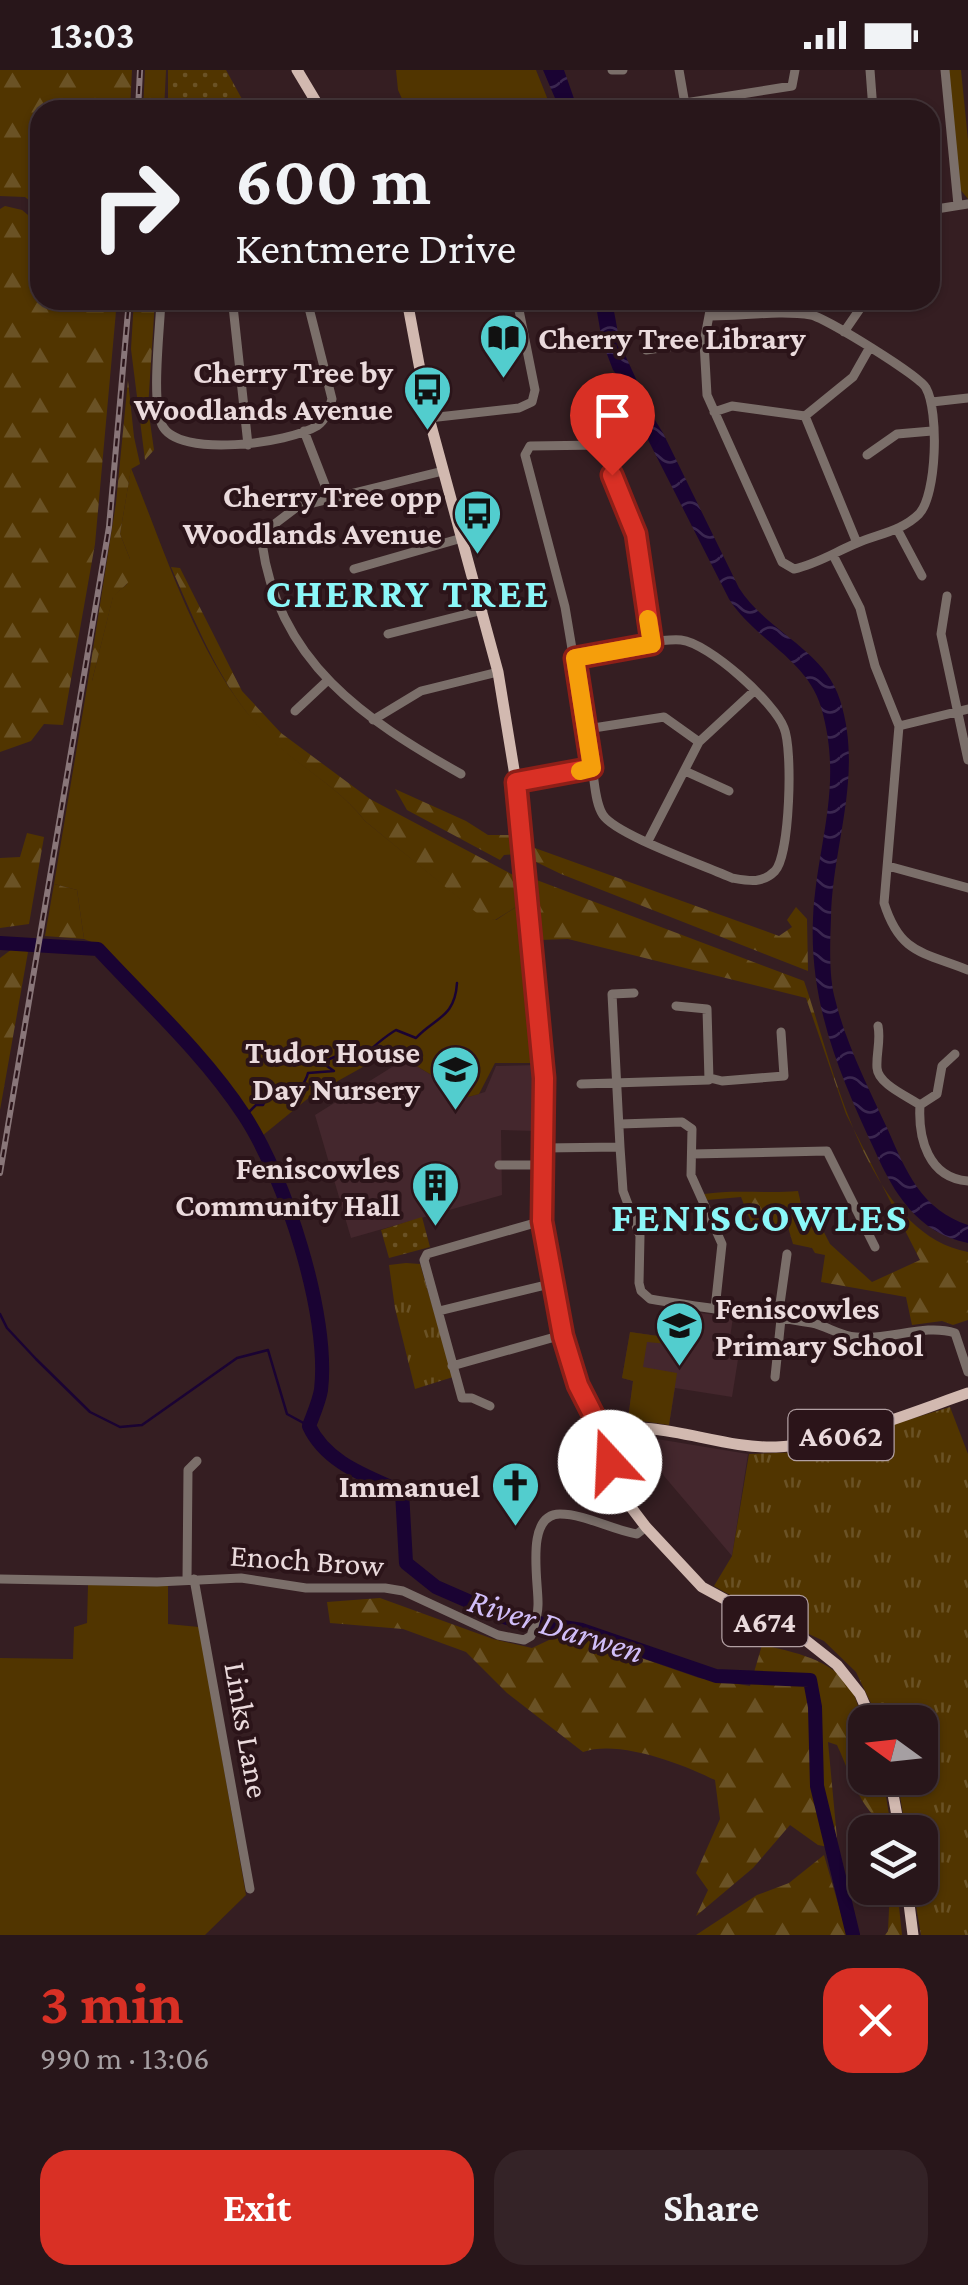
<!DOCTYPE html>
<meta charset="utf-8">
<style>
:root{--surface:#28161a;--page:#342327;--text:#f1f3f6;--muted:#a59fa2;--line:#443539;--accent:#d93025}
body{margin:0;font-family:"Crimson Pro",serif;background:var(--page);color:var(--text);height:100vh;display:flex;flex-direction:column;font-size:38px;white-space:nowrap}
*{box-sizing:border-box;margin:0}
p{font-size:32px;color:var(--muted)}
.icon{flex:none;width:55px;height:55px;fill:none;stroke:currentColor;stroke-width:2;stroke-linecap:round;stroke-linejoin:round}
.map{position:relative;height:1865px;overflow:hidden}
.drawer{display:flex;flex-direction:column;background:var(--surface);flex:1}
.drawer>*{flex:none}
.banner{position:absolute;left:30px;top:30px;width:910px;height:210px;border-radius:30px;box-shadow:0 2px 8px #0004,0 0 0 2px var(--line);background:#28161a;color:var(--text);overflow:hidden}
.needle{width:65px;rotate:285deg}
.fabs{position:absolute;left:848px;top:1635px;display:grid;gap:20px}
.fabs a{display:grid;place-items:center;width:90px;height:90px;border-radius:20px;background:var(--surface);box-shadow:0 2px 8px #0004,0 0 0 2px var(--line);font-size:50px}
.pin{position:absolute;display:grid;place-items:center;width:85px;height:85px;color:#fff;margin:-102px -42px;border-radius:50% 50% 50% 0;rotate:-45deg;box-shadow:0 0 10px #0007}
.pin .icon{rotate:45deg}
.me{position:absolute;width:110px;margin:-55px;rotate:340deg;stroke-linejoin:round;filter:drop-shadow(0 0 8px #0008)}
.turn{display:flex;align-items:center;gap:35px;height:210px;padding:0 40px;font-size:45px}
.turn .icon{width:130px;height:130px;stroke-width:2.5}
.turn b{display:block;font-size:70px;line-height:85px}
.round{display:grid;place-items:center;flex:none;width:105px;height:105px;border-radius:30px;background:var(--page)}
.head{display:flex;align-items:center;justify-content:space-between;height:170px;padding:0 40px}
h1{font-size:60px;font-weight:700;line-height:75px;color:var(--accent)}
.primary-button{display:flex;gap:20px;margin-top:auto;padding:20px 40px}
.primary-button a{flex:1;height:115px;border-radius:30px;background:var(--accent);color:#fff;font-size:40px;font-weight:700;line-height:115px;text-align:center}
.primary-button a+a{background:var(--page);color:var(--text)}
.status{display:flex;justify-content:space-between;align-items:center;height:70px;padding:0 50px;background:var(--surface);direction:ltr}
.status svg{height:28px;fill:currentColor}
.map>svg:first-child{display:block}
.built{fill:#44272d}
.grass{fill:#513500}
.forest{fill:url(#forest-firs)}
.park{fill:url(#park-tufts)}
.garden{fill:url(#garden-dots)}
.water{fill:url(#water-waves)}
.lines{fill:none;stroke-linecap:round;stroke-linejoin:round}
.stream{stroke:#1a0333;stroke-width:2.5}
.river{stroke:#1a0333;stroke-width:14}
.minor{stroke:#7b6f6a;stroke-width:9}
.major{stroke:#d2b9b0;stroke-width:11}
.rail-casing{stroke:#897679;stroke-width:6}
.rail{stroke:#2b1419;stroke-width:2.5;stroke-dasharray:8;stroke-linecap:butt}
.route-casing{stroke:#8d1f18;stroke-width:25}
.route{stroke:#d93025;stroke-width:18}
.slow{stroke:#f59e0b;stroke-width:18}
.labels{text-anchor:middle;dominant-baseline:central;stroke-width:8;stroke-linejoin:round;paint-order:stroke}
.shield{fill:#2b1419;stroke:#b19fa2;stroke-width:2.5}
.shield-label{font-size:30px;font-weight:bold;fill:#eadadc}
.poi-label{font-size:32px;font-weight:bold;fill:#eadadc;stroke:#2b1419;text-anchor:end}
.street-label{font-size:32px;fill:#eadadc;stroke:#2b1419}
.water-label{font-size:35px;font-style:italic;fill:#d1bef9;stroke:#2b1419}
.district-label{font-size:42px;font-weight:bold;letter-spacing:2.5px;fill:#8bf7f8;stroke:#2b1419}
</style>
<div class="status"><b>13:03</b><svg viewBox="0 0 49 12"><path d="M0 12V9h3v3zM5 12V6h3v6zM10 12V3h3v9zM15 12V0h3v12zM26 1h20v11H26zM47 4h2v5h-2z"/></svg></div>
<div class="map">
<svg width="968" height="1865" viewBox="0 0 968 1865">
<defs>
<pattern id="forest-firs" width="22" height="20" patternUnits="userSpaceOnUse" patternTransform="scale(2.5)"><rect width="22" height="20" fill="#513500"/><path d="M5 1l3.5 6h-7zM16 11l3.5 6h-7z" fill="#6a5225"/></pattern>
<pattern id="park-tufts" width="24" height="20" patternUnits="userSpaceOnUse" patternTransform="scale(2.5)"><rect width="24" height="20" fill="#513500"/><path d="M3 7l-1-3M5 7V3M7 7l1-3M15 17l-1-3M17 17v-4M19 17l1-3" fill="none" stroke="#6a5225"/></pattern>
<pattern id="garden-dots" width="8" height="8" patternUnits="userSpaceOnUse" patternTransform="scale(2.5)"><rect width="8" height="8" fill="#513500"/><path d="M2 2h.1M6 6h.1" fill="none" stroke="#6a5225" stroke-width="1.8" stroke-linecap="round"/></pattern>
<pattern id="water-waves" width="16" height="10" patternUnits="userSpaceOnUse" patternTransform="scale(2.5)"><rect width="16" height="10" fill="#1a0333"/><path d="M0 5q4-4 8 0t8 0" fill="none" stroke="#3b2750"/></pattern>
</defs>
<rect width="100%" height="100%" fill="#351e22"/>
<path class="built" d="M523 230H587V233L526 242Z
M405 989 468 1027 485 1022 496 996 539 995 542 1021 537 1023V1061L501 1060 502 1125 351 1168 315 1045Z
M684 1241 733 1247 729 1275 740 1277 732 1327 675 1318 669 1355 628 1349 633 1311 622 1308 630 1262 679 1269Z
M651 1368 748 1384 732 1486 664 1406 649 1380Z"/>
<path class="grass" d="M396 0H536L552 40H407L398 20Z
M948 0H961L968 70V129L959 118Z
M131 398C167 486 200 597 267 665 298 696 338 716 365 751L483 847 496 850 519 835 531 993H495L479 1024 468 1027 405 989 388 983 311 1026 262 1066 210 993 145 919 106 878 84 869 77 820 54 814 88 611H92L113 526 127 514 130 489 120 464Z
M630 1262 679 1269 678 1275 647 1272 643 1297 677 1303 669 1355 628 1349 633 1311 622 1308Z
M88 1515 168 1516V1554L199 1557 246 1825 205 1865H0V1588L73 1589 74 1557 87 1553Z"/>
<path class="forest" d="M0 0H132L130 40H40V139L25 127 0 126Z
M145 0H166L164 40H143Z
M5 136 22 140 40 155V230H117L95 474 63 655 44 654 31 671 0 682V139Z
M134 230H155L148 338 154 380 145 390 131 279Z
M128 310 134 367 140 394 131 399 120 464 130 489 137 492 136 505 113 527 92 611H88L116 433Z
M171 497 180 498 242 621 281 663 370 729 515 806 519 835 495 850 483 848 365 751C338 716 297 696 266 665 221 618 197 556 171 497Z
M395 719 466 751 488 765H512L515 784 504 785 500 790 407 740Z
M27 763 44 767 29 854 0 858V788L20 787Z
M532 777 779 866 792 857 787 850 796 837 807 849 808 901 561 804 534 791Z
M534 809 804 911C833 994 866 1163 968 1182V1250L953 1255 942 1251 912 1255 906 1227 821 1212 825 1185 815 1183 812 1178 793 1174 788 1157H753L741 1127 707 1130 704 1124C736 1119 766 1124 798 1121L802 1138 810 1135 830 1174 872 1212 920 1190 846 1044 806 928 568 869 539 870Z
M54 814 77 820 84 869 45 866Z
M16 876 28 882 0 1040V888Z
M380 1528 493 1569 532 1578 566 1562 699 1608 750 1616 762 1575C853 1593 865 1617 865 1708H883L891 1757C861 1746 850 1702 837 1675L828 1672 838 1779 818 1775 790 1755 753 1798 696 1846 708 1820 696 1803 720 1749 715 1710C683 1694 618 1669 583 1682L507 1623 466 1582 403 1559 330 1553 327 1532Z
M824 1785 847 1865H696L757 1825 789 1813Z
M890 1818H897L902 1865H885L888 1861Z"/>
<path class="park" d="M406 1193 420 1194 453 1307 415 1319 395 1238 389 1195Z
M950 1337 968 1384V1865H921L913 1818H920V1762H906L897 1708H920V1652H880L856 1602 824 1571 756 1540 714 1516 732 1486 749 1384 804 1382Z"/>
<path class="garden" d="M168 0H226L248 40H168Z
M422 1147 430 1177 389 1188 381 1160Z"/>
<path class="water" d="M543 0H564L578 40H560Z
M595 230H612L620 274 637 311V321L663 363 739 518C766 561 825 580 840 630 864 705 832 775 831 849 830 873 829 902 834 925 845 972 868 1017 888 1060 906 1102 922 1140 968 1155V1173C918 1163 894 1124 875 1081 840 1006 809 934 813 848 817 772 844 716 821 637 807 589 755 570 729 529L642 358 631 323 613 300 602 271Z"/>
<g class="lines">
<path class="stream" d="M245 1046 256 1035H263L268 1025 292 1032C296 1020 305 1016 308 1003L334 1001 324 994 327 990 352 980 362 990C366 981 389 964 396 960L416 968C434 948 455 948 457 913
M0 1244 7 1258 36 1289 90 1342 120 1357 142 1355 237 1288 268 1280 287 1344 309 1356"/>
<path class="river" d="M0 873 98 879C147 932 204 984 244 1045 285 1107 330 1245 321 1320 319 1332 313 1345 309 1356 326 1393 367 1406 402 1422L406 1493 436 1517 507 1548 582 1560 716 1606 810 1610 815 1637 817 1716 853 1865"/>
<path class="minor" d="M612 0H623
M679 0 686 40
M870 0 873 40
M945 0 958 135
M685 33 792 16 795 0
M930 140 968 134
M161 230C160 259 151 332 162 355 178 389 289 373 317 356 326 350 329 339 332 329L307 230
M233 236 248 375
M712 246C743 246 780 240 811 245 826 248 920 306 926 318 939 341 937 425 919 444 902 461 878 464 857 473 835 482 817 494 794 499L782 492 707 325 704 272 712 230
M844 262 866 230
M646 280 704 272
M932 332 968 328
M714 342 732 336 805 346 853 307 870 277
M805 346 857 473
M429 348 519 338 532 332 535 320 517 230
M304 361 330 428
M867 385 897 364 932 361
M443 401 297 437 272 456 262 473C278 592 365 650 461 704
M897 459 922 506
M193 465 216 461 262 473
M833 485 860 538 875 596 899 656
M354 499 462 468
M947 526 941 564 968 690
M388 564 483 540
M968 639 899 656 884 833C900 884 923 882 968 900
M295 641 327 611
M373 650 421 621 498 602
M587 659 664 647 699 672
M592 698 565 537 525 385 530 376 601 375 635 464 651 574
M685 701 729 721
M516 712 592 698C595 713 595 733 603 745 616 765 706 796 732 808 749 811 762 814 775 801 790 785 793 679 784 658 775 633 709 573 681 570 655 568 603 583 575 588
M648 771 699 672 754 621
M888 796 968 818
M878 956C881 971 876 983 877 998 878 1014 907 1026 920 1035 918 1068 928 1108 968 1111
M710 1008 722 1011 784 1006 781 962
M581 1014 709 1010 707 939 676 936
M920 1035 937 1024 942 996 955 984
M620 1054 682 1052 692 1059 691 1105 722 1174 715 1239
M620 1077 612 924 634 923
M544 1078 620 1077 623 1121 640 1166 639 1213 641 1221 650 1229C703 1238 758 1244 812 1253 827 1256 840 1266 856 1267 889 1271 924 1253 955 1263L968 1302
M692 1084 827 1081 875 1177
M499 1095H543
M439 1241 554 1213
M778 1248 787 1184
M452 1296 555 1267
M775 1307 781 1249
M490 1336 472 1328H462L424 1190 427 1184 542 1151
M0 1509 157 1512 241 1508 306 1518H385L403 1521 498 1565 524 1570 531 1566C534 1556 538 1546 538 1535 539 1514 524 1444 560 1444 585 1444 612 1460 637 1464L646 1457
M194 1509 250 1819
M187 1510 188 1400 197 1391"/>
<path class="major" d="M297 0 321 40
M407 230 429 348 498 602 516 712 544 1008 542 1151 563 1265 578 1315 602 1361 627 1432 646 1457 702 1517 761 1549 794 1561 837 1595 860 1624 872 1652
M602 1361C659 1348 718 1379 776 1377 833 1375 913 1342 968 1323
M890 1708 900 1762
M907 1818 913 1865"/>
<defs>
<path id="rail" d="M138 40 140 0
M0 1103 109 457 129 230"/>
</defs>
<use href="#rail" class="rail-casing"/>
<use href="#rail" class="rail"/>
</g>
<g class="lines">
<defs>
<path id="route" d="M610 1392 602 1362 578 1315 563 1266 542 1151 544 1008 516 712 592 698 575 588 652 574 636 464 612 405"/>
</defs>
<use href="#route" class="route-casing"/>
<use href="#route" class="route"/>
<path class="slow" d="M580 701 592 698 575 588 652 574 648 549"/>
</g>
<defs>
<symbol id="library-pin" viewBox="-11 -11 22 30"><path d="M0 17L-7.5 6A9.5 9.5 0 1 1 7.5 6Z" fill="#52cdce" stroke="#2b1419"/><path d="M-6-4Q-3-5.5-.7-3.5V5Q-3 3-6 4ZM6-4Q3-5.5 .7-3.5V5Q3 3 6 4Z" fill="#111"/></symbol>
<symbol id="bus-pin" viewBox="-11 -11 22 30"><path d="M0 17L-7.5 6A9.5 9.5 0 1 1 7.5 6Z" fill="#52cdce" stroke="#2b1419"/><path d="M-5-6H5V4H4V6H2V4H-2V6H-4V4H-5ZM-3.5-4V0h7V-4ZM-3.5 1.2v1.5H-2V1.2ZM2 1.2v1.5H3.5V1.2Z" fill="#111"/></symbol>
<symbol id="school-pin" viewBox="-11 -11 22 30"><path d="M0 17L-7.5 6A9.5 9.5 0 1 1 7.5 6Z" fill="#52cdce" stroke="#2b1419"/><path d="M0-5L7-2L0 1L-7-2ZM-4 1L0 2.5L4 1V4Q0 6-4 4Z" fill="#111"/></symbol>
<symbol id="building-pin" viewBox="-11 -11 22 30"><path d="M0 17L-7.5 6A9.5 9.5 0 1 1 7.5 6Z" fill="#52cdce" stroke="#2b1419"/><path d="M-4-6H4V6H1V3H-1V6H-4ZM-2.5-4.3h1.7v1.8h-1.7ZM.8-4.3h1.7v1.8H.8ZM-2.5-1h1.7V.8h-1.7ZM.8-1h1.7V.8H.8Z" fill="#111"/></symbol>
<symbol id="church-pin" viewBox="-11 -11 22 30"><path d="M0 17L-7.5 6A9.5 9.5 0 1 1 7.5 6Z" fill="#52cdce" stroke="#2b1419"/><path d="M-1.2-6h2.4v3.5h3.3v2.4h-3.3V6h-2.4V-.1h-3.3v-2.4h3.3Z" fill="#111"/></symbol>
</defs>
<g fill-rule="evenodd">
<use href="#library-pin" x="476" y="240" width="55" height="75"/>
<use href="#bus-pin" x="400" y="292" width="55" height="75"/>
<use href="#bus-pin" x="450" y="416" width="55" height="75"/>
<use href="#school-pin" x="428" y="972" width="55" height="75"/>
<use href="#building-pin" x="408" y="1088" width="55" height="75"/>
<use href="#school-pin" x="652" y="1228" width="55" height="75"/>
<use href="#church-pin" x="488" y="1388" width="55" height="75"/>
</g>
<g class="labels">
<g class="shield">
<rect x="788.5" y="1340" width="105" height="50" rx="8"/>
<rect x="722.5" y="1526" width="85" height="50" rx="8"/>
</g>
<g class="shield-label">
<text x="841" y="1365">A6062</text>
<text x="765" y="1551">A674</text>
</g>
<g class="poi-label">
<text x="538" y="268" text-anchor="start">Cherry Tree Library</text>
<text x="393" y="302">Cherry Tree by<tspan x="393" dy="37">Woodlands Avenue</tspan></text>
<text x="442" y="426">Cherry Tree opp<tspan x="442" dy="37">Woodlands Avenue</tspan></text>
<text x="420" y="982">Tudor House<tspan x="420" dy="37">Day Nursery</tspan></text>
<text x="400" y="1098">Feniscowles<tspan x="400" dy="37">Community Hall</tspan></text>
<text x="715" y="1238" text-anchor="start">Feniscowles<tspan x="715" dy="37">Primary School</tspan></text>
<text x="480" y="1416">Immanuel</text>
</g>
<g class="street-label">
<text transform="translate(307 1490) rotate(4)">Enoch Brow</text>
<text transform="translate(247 1660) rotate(80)">Links Lane</text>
</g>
<g class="water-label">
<text transform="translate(556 1556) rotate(17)">River Darwen</text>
</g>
<g class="district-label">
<text x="408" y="522">CHERRY TREE</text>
<text x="760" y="1146">FENISCOWLES</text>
</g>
</g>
</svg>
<div class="fabs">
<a><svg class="needle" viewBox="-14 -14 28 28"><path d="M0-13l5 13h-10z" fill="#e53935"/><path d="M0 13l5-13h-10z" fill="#a59fa2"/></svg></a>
<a><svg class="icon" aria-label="layers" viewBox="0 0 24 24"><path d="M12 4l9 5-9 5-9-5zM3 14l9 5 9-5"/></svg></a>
</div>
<div class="pin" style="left:612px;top:405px;background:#d93025"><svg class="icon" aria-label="arrive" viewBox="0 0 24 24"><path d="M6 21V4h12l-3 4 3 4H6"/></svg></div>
<svg class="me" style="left:610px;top:1392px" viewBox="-20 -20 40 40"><circle r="19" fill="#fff"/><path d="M0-13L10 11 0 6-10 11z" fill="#d93025"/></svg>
<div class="banner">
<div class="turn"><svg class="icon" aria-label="right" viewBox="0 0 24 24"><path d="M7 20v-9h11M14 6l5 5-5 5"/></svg><div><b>600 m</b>Kentmere Drive</div></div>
</div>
</div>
<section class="drawer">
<div class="head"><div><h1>3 min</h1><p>990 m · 13:06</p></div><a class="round" style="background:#d93025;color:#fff"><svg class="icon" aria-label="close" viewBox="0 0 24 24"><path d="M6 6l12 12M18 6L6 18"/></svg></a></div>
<div class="primary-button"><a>Exit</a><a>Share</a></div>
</section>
